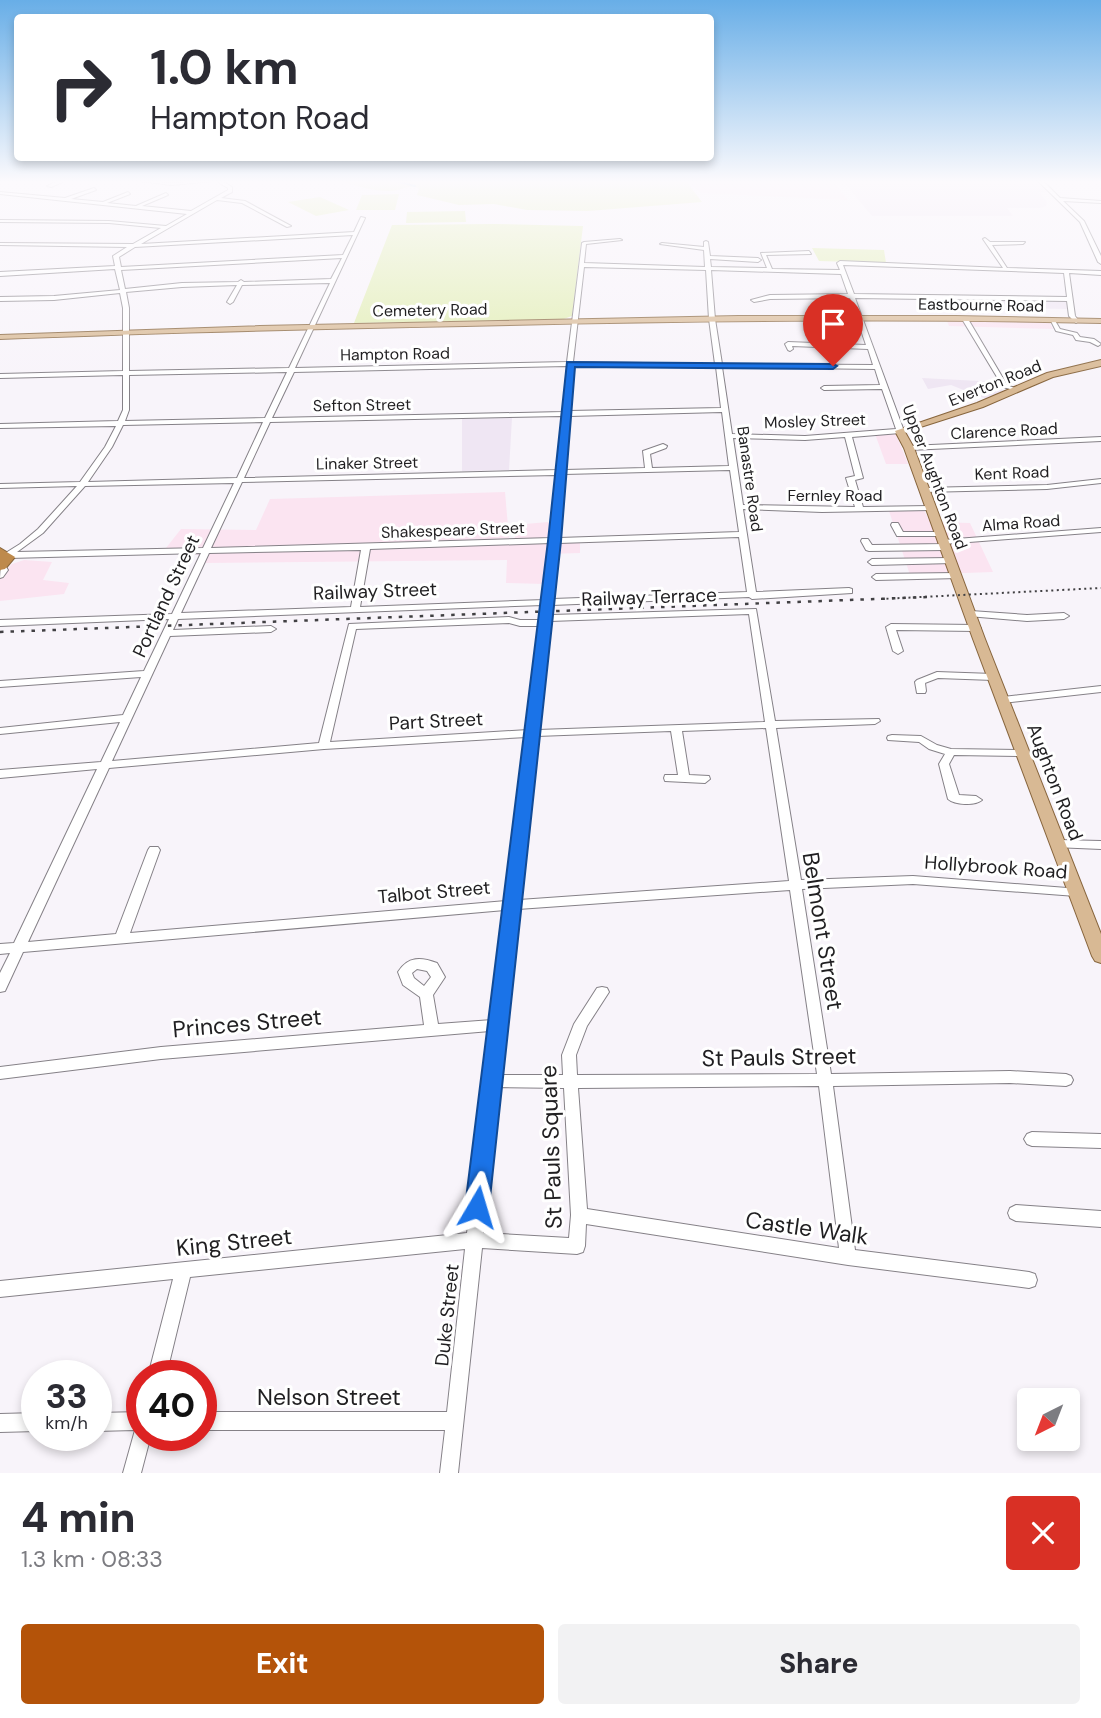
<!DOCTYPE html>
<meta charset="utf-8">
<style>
:root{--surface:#fff;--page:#f2f2f3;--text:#2b2b33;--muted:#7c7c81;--accent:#b45309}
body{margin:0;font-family:"DM Sans",sans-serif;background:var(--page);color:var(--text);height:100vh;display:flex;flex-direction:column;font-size:26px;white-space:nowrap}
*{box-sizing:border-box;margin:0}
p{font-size:23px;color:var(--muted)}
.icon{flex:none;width:38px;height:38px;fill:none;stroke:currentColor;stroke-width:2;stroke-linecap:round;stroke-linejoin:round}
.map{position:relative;height:1473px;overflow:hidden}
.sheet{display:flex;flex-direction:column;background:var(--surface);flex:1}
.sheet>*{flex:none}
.banner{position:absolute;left:14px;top:14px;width:700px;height:147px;border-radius:7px;box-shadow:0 4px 10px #0003;background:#fff;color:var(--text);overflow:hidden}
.needle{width:46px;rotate:222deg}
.fabs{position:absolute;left:1017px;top:1388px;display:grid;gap:14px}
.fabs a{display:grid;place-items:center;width:63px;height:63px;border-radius:7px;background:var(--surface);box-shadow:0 4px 10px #0003;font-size:35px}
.speed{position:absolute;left:21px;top:1360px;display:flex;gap:14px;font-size:35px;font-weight:700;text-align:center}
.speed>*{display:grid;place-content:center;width:91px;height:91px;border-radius:50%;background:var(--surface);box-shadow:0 4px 10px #0003;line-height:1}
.speed small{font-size:18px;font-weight:400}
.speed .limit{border:10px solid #d22;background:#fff;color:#111}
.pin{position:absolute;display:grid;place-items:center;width:60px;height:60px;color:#fff;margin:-72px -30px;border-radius:50% 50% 50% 0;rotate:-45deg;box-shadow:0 0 7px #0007}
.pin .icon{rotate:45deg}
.me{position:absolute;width:77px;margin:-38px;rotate:7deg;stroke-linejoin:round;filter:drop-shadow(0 0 5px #0008)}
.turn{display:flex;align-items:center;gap:24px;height:147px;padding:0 21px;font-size:32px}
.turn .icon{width:91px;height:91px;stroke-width:2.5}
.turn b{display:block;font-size:49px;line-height:60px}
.round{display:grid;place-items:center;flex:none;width:74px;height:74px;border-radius:7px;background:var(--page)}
.summary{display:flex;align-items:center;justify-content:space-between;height:119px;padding:0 21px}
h1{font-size:42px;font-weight:800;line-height:52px}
.primary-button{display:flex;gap:14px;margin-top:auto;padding:14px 21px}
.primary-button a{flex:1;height:80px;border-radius:7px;background:var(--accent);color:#fff;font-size:28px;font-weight:800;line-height:80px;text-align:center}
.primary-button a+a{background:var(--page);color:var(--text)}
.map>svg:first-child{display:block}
.commercial{fill:#fbe4f1}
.built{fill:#efe6f3}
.green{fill:#e1eeb2}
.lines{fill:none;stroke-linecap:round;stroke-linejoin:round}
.stream{stroke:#49a6e6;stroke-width:2}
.minor-casing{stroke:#858187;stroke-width:2}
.major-casing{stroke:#87653d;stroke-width:2}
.highway-casing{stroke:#87653d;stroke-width:2}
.minor{fill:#fff;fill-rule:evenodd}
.major{fill:#d8b994;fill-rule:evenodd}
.highway{fill:#be8a4c;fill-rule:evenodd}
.rail-far1{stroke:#414043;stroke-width:2;stroke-dasharray:2 3.5;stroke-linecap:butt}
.rail{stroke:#414043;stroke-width:2.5;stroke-dasharray:3.5 7;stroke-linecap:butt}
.route{fill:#1a73e8;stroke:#114b97;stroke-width:2}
.labels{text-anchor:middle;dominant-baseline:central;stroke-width:6;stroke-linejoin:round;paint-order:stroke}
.far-street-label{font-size:16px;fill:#201f21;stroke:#fff}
.street-label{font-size:19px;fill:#201f21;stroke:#fff}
.near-street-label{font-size:23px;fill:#201f21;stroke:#fff}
</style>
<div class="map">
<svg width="1101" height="1473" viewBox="0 0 1101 1473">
<rect width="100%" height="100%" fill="#f8f4fa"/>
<path class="commercial" d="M689 181H832L848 200 701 193Z
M947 321H1049L1053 329 949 326Z
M875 434H896L908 464H886Z
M505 492 509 538 304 547V551L515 539 514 525 548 522 558 539 580 542V553L548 554 545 584 506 583 507 560 204 563 198 555 166 548 181 529 256 530 270 499Z
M924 510 930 522 970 523 993 572 910 575 889 511Z
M24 560 52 562 43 580 69 583 64 594 0 601V577L12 564Z"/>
<path class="built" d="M843 181H1037L1050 192H1039L1047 202 1046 206 1040 208H1007L1013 216H872Z
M961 298 1066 300 1067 309 967 307Z
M922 378 998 382 1003 391 986 399 951 385 928 389Z
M512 418 509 470 462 471V419Z"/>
<path class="green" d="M339 181H392L402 184 396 181H686L702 202 588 211 527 210 494 204 459 205 417 195 419 188C408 184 402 190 391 191 374 192 356 185 339 181Z
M399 194 395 210H356L362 195Z
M320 197 349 210 316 216 288 202Z
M465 211 466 222 406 223 407 212Z
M494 224 583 226 572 316 561 320 354 323 392 225Z
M812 248 884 250 886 263 819 261Z"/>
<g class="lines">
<path class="stream" d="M396 181 415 186"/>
<defs>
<path id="minor" d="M58 181H65L51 187 47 186Z
M139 181 172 183 213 181 172 185Z
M216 181H222L232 187V192L221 198 245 201 291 226 287 227 242 203 217 200 141 244 354 232 361 217 365 218 295 368 567 362 582 243 584 242 620 239 622 240 586 244 584 263 705 267 704 250 660 244 662 243 704 247V242L706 241 708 242 710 256 758 258 761 260 758 262 710 259 711 267 767 268 761 253 809 251 811 254 766 255 772 269 840 270 837 263 840 261 1003 268 983 239 985 238 990 242H1025L1023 244 992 245 1007 268 1101 271V275L1069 273 1075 316 1079 321 1076 323 1069 316 1067 301 855 298 904 431 900 433 852 437 863 478 855 480 863 507 930 506 934 508 930 510 822 512 743 509 756 592 849 588 852 589V593L752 599 749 597 552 605 551 615 756 609 775 721 879 719 880 721 875 724 776 728 801 880 913 876 1080 889 1082 892 1080 895 1076 896 913 884 802 889 831 1074 1010 1071 1066 1074 1071 1076 1073 1080 1071 1084 1066 1086 1010 1083 833 1086 855 1250 1029 1272 1035 1274 1037 1280 1035 1286 1029 1288 848 1265 586 1224 585 1246 583 1252 577 1254 482 1248 458 1473H440L445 1430H201V1412H447L465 1249 190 1277 166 1376H148L173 1279 0 1297V1281L467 1233 490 1031 161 1059 0 1079V1067L161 1047 424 1025 420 997 403 985 398 972C408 956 421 957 437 963L445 977 433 995 438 1024 492 1020 505 910 23 952 5 991 0 992V973L10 953 0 954V944L14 943 97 769 0 778V770L101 762 120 722 0 734V728L123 715 141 677 0 687V681L144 671 169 619 0 626V620L172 614 201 553 9 558 4 554 20 544 38 529 77 486 0 488V484L80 482 105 447 116 426 0 428V424L118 421 123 410V375L0 378V374L123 371V308L120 293 54 300 0 301V297L54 296 120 290 115 269 0 276V272L115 266 113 256 127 247 0 245V243L133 244 161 228 109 223 0 222V220L109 221 166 226 187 214 0 194V192L65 198 94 188 96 190 71 199 103 202 128 192 130 194 107 203 136 206 166 193 168 195 142 206 191 211 228 190V188ZM353 235 343 255 121 267 119 257 135 247ZM342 258 331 279 244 282 241 280 238 282 182 283 125 289 121 270ZM843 265 1064 273 1067 297 854 294ZM584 267 706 270 709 319 715 364 573 362ZM711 270 841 274 848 294 770 295 751 300 754 302 770 299 850 298 866 345 788 342 785 344 788 350 790 351 793 349 792 346 868 349 873 365 722 364 715 319ZM330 283 289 368 129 371V308L126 292 182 287 237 285 227 302 230 304 233 302 242 285ZM567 366 563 412 272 418 294 372ZM573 366 716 367 721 408 569 411ZM722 367 875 369 880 385 824 386 821 388 824 390 882 389 896 429 805 436 732 434ZM287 372 265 418 125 421 129 410V375ZM722 412 729 466 652 468 650 454 666 448 667 446 663 444 643 451 645 468 565 470 569 416ZM562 416 557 470 244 478 270 422ZM263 422 237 478 88 482 112 447 123 425ZM845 437 855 476 846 478 855 507 743 505 733 438 805 440ZM730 470 739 532 559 538 564 474ZM557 475 551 538 211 548 242 482ZM234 483 203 548 17 552 43 533 85 486ZM739 537 747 592 553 599 559 543ZM551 543 544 600 360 607 370 549ZM361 550 351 607 181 613 209 553ZM543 605 541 620H520L509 617 349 624 319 743 112 761 170 636 271 632 276 629 271 626 173 630 178 619ZM749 614 765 722 538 730 550 621ZM509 623 520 626H540L528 730 330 742 356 629ZM766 728 789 881 519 900 537 736 671 731 678 775H665L664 778 665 781 705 783 710 779 709 776 689 775 682 731ZM527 737 506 901 130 933 160 850 158 847H150L148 850 116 934 28 942 109 768 324 749ZM790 890 817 1074 577 1075 576 1055 587 1026 609 992 607 988 602 987 597 988 574 1024 562 1055 563 1075H500L518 909ZM417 969 427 971 431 977 424 986 414 978 412 973ZM819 1086 839 1248 587 1209 578 1088ZM498 1087 564 1088 571 1215 569 1238 483 1233Z
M1038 181H1043L1060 198 1101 201V203L1063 201 1084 221 1101 256V264L1098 262 1080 222Z
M963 318 968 319 1007 385 1017 389V391L1003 387 962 319Z
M1050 319H1054L1060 329 1077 333 1080 337 1094 339 1101 344 1098 346 1090 342 1076 340 1073 335 1056 331Z
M1101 437V441L909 450 905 448 909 446Z
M1101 479V483L1047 489 924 492 920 490 924 488 1047 485Z
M892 523H898L903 532H940L944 534 940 536H897L891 525Z
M1101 528V532L943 544 939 542 943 540Z
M862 539H868L872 545 945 544 949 547 945 550 869 551 866 550 861 541Z
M950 558 953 559V563L872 565 868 562 872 559Z
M1 563 4 564 8 570 3 577 0 578Z
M956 573 959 574V578L876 580 872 577 876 574Z
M971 611 1027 615 1064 613 1069 616 1064 619 1027 621 968 616 966 614Z
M891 624 976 625 981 628 976 631 896 630 903 651 898 654 893 651 886 627Z
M937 672 993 674 998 677 993 680 938 678 925 683 926 691 925 693H917L915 682 917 680Z
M1101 686V692L1003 703 998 700 1003 697Z
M892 735 921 736 937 745 951 749 1024 750 1029 753 1024 756 954 755 949 764 959 795 976 796 982 800C975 806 955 805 948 799L939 764 945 754 929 749 919 742 888 740 887 738 888 736Z
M1058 840 1101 841V849L1054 847 1052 844 1054 841Z
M1032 1132 1101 1134V1148L1032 1146 1027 1144 1024 1139 1027 1134Z
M1016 1205 1101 1211V1227L1016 1221 1010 1218 1008 1213 1010 1208Z
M142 1412V1435H151L141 1473H123L135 1430 96 1431V1413Z
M37 1413V1431L0 1432V1414Z"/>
<path id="major" d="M738 316H956L1101 319V323C889 318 677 321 465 326 310 329 155 333 0 339V335L260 326Z
M1101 360V366L1053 377 983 407 905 432 914 448 985 639 1101 934V963L1095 961 1092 956 973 639 904 448 895 431 977 403 1047 373Z"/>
<path id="highway" d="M0 548 15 557 5 569 0 570Z"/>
</defs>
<use href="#minor" class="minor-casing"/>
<use href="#major" class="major-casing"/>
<use href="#highway" class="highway-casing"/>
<use href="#minor" class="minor"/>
<use href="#major" class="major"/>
<use href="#highway" class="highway"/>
<path class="rail-far1" d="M881 599 1101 588"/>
<path class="rail" d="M0 632 928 597"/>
</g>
<linearGradient id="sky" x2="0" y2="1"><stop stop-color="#68aee7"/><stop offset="0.47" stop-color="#fcfafd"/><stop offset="1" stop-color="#fcfafd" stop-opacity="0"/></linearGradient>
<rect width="1101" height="387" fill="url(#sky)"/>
<path class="route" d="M567 362 833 364 837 366 833 369 575 367 561 541 489 1207 486 1215 477 1218 469 1215 465 1207 548 541Z"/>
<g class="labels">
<g class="far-street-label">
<text transform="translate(981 305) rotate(1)">Eastbourne Road</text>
<text transform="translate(430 310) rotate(-1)">Cemetery Road</text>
<text transform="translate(395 354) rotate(-1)">Hampton Road</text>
<text transform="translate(995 383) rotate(-22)">Everton Road</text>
<text transform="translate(362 405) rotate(-1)">Sefton Street</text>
<text transform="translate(815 421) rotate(-2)">Mosley Street</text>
<text transform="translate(1004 431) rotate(-3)">Clarence Road</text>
<text transform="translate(367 463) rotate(-1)">Linaker Street</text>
<text transform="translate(1012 473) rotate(-2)">Kent Road</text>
<text transform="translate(935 477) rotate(69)">Upper Aughton Road</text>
<text transform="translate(750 479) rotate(82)">Banastre Road</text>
<text x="835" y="495">Fernley Road</text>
<text transform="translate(1021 523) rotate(-4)">Alma Road</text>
<text transform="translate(453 530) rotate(-2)">Shakespeare Street</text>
</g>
<g class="street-label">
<text transform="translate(375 591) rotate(-2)">Railway Street</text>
<text transform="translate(166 596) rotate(-65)">Portland Street</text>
<text transform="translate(649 597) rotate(-2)">Railway Terrace</text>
<text transform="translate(436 721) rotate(-3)">Part Street</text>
<text transform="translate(1055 782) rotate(69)">Aughton Road</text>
<text transform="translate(996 867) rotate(4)">Hollybrook Road</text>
<text transform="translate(434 892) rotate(-5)">Talbot Street</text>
<text transform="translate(447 1315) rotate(-84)">Duke Street</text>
</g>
<g class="near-street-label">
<text transform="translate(823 931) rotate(81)">Belmont Street</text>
<text transform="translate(247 1023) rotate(-5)">Princes Street</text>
<text transform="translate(779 1057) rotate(-1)">St Pauls Street</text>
<text transform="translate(551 1147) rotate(-92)">St Pauls Square</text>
<text transform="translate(807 1228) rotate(8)">Castle Walk</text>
<text transform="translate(234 1242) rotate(-6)">King Street</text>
<text x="329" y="1397">Nelson Street</text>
</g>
</g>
</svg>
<div class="fabs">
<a><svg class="needle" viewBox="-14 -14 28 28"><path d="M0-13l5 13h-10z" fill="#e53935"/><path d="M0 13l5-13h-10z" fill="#7c7c81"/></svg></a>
</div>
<div class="speed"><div>33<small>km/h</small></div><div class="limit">40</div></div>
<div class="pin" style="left:833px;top:366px;background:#d93025"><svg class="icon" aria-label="arrive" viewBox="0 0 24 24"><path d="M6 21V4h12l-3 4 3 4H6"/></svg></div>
<svg class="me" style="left:477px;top:1207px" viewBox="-20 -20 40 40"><path d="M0-17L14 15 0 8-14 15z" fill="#1a73e8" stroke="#fff" stroke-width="4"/></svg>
<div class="banner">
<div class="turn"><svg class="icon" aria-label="right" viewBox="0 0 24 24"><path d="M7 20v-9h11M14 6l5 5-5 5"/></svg><div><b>1.0 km</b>Hampton Road</div></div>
</div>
</div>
<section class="sheet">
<div class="summary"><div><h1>4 min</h1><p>1.3 km · 08:33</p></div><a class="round" style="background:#d93025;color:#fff"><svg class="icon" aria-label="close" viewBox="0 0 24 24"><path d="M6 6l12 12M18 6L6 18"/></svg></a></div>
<div class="primary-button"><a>Exit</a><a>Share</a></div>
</section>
